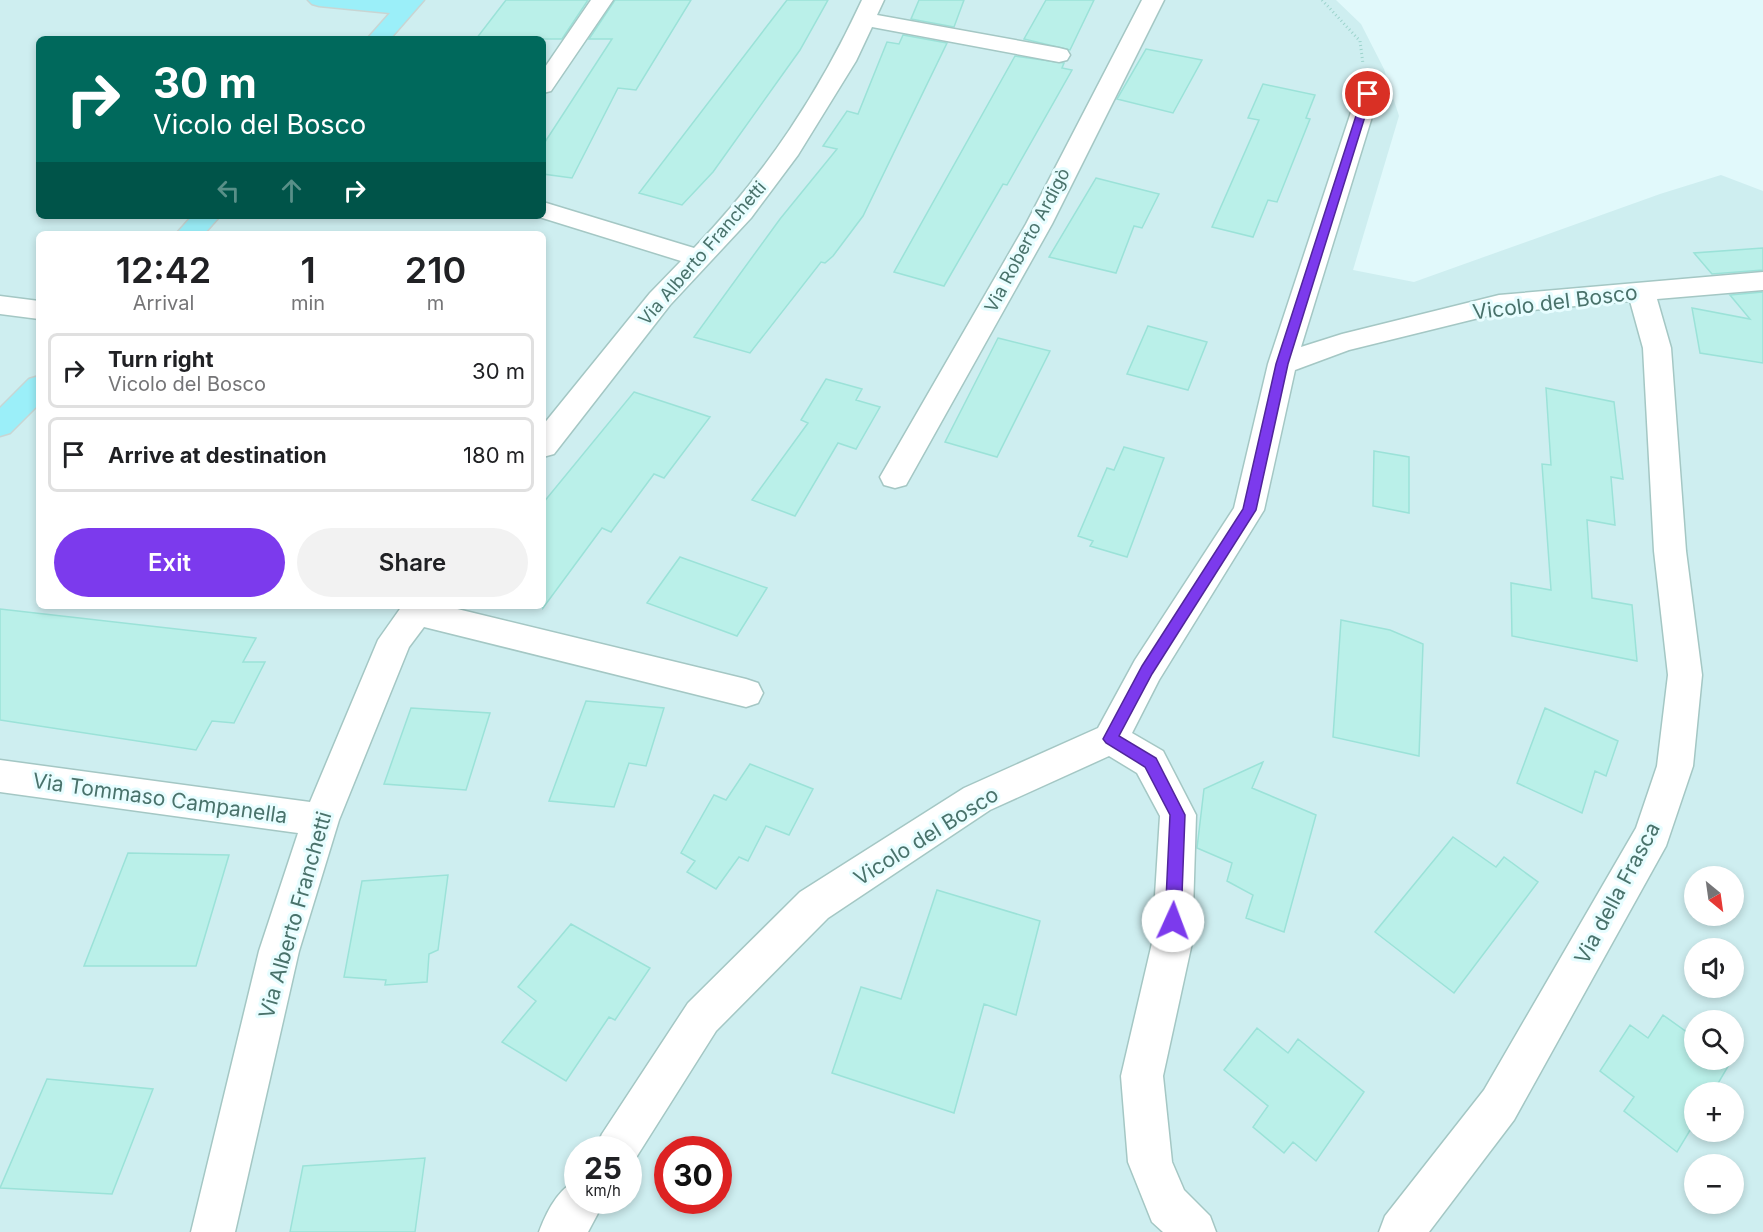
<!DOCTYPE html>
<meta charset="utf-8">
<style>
:root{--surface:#fff;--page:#f2f2f2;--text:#202124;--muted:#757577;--line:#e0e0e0;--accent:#7c3aed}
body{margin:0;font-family:Inter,sans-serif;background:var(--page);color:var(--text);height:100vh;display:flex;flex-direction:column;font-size:22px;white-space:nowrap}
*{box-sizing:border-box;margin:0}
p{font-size:20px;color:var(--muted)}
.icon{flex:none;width:33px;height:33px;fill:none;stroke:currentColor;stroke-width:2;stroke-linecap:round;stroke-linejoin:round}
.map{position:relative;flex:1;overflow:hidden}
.panel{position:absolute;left:36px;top:231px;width:510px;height:378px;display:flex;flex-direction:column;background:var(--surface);border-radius:9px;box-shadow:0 3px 9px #0003}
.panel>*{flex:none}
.hud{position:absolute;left:36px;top:36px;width:510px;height:183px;border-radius:9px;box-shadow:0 3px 9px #0003;background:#00695c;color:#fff;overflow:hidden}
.needle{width:39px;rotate:151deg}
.tools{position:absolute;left:1684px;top:866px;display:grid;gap:12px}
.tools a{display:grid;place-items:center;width:60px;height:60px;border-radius:50%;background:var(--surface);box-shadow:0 3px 9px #0003;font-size:30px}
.speed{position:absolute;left:564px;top:1136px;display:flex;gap:12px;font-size:30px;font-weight:700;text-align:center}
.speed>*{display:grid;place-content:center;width:78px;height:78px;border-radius:50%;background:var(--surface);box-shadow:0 3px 9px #0003;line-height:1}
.speed small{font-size:15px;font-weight:400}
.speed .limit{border:9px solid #d22;background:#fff;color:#111}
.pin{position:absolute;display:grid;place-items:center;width:51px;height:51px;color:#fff;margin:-26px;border:3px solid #fff;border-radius:50%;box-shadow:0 2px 6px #0007}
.me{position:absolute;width:66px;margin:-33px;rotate:2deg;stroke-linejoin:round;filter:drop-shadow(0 0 4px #0008)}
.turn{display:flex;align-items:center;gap:21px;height:126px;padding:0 18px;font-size:27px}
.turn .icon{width:78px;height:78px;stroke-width:2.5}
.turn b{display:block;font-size:42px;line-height:51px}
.lanes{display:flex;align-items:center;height:57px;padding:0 18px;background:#0003;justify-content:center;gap:30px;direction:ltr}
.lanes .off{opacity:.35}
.eta{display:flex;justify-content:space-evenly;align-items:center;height:102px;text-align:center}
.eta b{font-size:36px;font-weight:600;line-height:42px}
.action{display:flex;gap:12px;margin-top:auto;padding:12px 18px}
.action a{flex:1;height:69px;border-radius:36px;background:var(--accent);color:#fff;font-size:24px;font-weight:600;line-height:69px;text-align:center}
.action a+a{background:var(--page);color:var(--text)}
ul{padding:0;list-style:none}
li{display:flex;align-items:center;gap:18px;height:75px;margin:0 12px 9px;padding:0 6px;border:3px solid var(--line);border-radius:9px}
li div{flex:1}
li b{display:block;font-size:22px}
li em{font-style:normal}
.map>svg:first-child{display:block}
.residential{fill:#ceeef0;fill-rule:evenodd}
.building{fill:#baf0e9;stroke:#9be2d8;stroke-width:1.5}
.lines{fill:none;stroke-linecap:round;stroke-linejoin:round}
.minor-casing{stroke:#a4c7c4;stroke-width:3}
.major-casing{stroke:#c8d5d3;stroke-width:3}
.path{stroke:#9dd4cd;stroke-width:3;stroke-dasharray:1 3;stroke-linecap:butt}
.minor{fill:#fff;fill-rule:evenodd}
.major{fill:#9beff9;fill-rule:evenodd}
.route{fill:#7c3aed;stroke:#51269a;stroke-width:1.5}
.labels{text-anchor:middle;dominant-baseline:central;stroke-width:6;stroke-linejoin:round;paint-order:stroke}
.far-street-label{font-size:18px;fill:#49726b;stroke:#e7fdff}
.street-label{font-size:21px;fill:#49726b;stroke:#e7fdff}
</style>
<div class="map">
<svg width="1763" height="1232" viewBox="0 0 1763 1232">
<rect width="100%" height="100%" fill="#e1f9fb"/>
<path class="residential" d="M0 0H1336L1361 24 1384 69 1399 116 1353 270 1414 282 1660 194 1721 175 1763 191V1232H0ZM39 39H543V216H39ZM39 234H543V606H39ZM1695 876H1734V915H1695ZM1695 948H1734V987H1695ZM1695 1020H1734V1059H1695ZM1695 1092H1734V1131H1695ZM578 1149H628V1200H578ZM668 1149H718V1200H668ZM1695 1164H1734V1203H1695Z"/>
<path class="building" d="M506 0H588L562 39H476Z
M615 0H691L636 90 618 88 572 178 543 174V145L612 39H589Z
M787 0H828L800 50 713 172 682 205 639 193Z
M919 0H964L954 27 911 19Z
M1046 0H1094L1070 50 1024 39Z
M903 35 947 43 863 216 833 256 825 263 821 262 750 353 694 337 780 219 837 149 823 146 847 111 858 114 887 42 899 44Z
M1146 49 1202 60 1173 113 1117 99Z
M1015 56 1064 63 1062 68 1072 70 1007 185 1003 184 944 286 894 272Z
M1263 84 1315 95 1306 118 1310 119 1277 202 1268 200 1253 237 1212 227 1259 120 1248 118Z
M1096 178 1159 194 1142 228 1134 226 1116 273 1049 257Z
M1763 248V270L1712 274 1694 253Z
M1763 292V363L1700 353 1692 308 1750 319 1730 295Z
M1148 326 1207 342 1188 390 1127 374Z
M998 338 1050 351 997 457 945 442Z
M826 379 862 389 856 400 880 407 856 449 838 443 795 516 752 500 808 423 801 420Z
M1546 388 1614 402 1623 479 1611 477 1615 525 1587 520 1592 598 1632 605 1637 661 1512 636 1511 583 1551 590 1542 464 1551 465Z
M634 392 710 417 664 478 654 474 611 532 602 528 543 608V503Z
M1124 447 1164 458 1127 557 1090 546 1093 541 1078 536 1107 468 1114 470Z
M1374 451 1409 457V513L1373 506Z
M680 557 767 588 737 636 647 603Z
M0 609 256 638 243 662H265L234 723 212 721 196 750 0 720Z
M1341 620 1390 630 1423 644 1419 756 1333 737Z
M586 701 664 708 646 766 629 763 614 807 549 801Z
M411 708 490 713 466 790 384 784Z
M1545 708 1618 741 1606 776 1595 771 1582 813 1517 783Z
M1263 762 1252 788 1316 815 1284 932 1246 918 1253 895 1227 881 1232 863 1197 848 1204 789Z
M750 764 813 789 789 835 766 826 748 861 739 857 716 889 687 872 695 861 681 853 714 795 726 800Z
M1453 837 1496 867 1504 857 1538 882 1454 993 1375 932Z
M128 853 229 855 196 966H84Z
M448 875 438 950 429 954 427 982 385 985 386 980 344 977 362 881Z
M937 890 1040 921 1016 1015 984 1004 954 1113 832 1073 861 987 901 999Z
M571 924 650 968 615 1020 609 1017 566 1081 502 1042 536 1001 518 987Z
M1663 1015 1695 1038V1059H1725L1730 1063 1713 1092H1695V1122L1677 1152 1624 1111 1634 1097 1600 1071 1630 1025 1648 1038Z
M1257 1028 1288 1053 1298 1039 1364 1092 1316 1161 1293 1142 1284 1153 1253 1127 1268 1106 1224 1070Z
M47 1079 153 1089 112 1194 0 1188Z
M425 1158 415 1232H290L303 1166Z"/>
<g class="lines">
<defs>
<path id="minor" d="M591 0H613L551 91 543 93V70Z
M862 0H884L877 15 1059 48 1067 50 1070 55 1067 60 1059 62 872 27 856 61 798 155 751 218 670 305 554 454 543 457V425L650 293 681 261 536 216H543V202L694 248C766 173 819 93 862 0Z
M1142 0H1164L1052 224 906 485 895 488 884 485 880 477 1026 224Z
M1368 87 1376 89 1379 94 1301 347 1342 334 1499 295 1763 272V290L1657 299 1671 348 1686 551 1702 675 1693 766 1666 846 1514 1120 1429 1232H1379L1385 1216 1484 1090 1636 828 1657 766 1668 675 1654 551 1643 348 1630 301 1499 313 1349 350 1295 370 1264 510 1159 680 1132 733 1163 751 1196 815 1192 943 1163 1076 1172 1162 1184 1190 1210 1216 1216 1232H1163L1152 1222 1128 1162 1121 1076 1152 943 1160 816 1137 773 1109 756 990 810 828 918 716 1031 632 1164 628 1166V1149H595L602 1134 688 1003 800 892 964 788 1098 728 1135 660 1234 508 1268 364 1357 94 1360 89Z
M0 296 39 301V319L0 314Z
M402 606H445L746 679 758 683 763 693 758 703 746 707 424 627 409 647 339 820 299 951 235 1232H191L259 951 298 833 0 792V760L310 802 378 640Z
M578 1180V1200H605L588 1232H539C546 1213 558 1188 578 1180Z"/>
<path id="major" d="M308 0H424L390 39H367L390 13 319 6 312 4Z
M192 216H220L204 234H176Z
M39 376V404L10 433 0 436V408L29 379Z"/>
</defs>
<use href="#minor" class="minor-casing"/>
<use href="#major" class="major-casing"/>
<path class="path" d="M1322 0 1360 41 1363 64"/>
<use href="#minor" class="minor"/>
<use href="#major" class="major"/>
</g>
<path class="route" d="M1368 91 1372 94 1288 364 1256 510 1152 674 1119 736 1156 758 1185 815 1181 921 1179 927 1173 929 1168 927 1165 921 1170 815 1145 767 1106 743 1103 739 1142 666 1243 509 1276 364 1363 94Z"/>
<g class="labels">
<g class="far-street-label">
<text transform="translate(1027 240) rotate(-62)">Via Roberto Ardigò</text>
<text transform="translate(702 253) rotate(-49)">Via Alberto Franchetti</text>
</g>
<g class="street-label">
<text transform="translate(1555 302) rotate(-7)">Vicolo del Bosco</text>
<text transform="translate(160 798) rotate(8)">Via Tommaso Campanella</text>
<text transform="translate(926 836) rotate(-32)">Vicolo del Bosco</text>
<text transform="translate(1617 893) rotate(-62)">Via della Frasca</text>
<text transform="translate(295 915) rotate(-74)">Via Alberto Franchetti</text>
</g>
</g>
</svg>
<div class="tools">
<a><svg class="needle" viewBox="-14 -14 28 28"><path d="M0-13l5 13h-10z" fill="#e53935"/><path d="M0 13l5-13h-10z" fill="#757577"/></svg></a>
<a><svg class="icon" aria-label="sound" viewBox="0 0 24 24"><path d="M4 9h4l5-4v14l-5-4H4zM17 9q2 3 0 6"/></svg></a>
<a><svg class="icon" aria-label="search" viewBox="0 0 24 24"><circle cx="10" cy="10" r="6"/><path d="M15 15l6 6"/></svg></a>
<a>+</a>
<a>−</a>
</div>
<div class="speed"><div>25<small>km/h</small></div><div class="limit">30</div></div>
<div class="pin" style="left:1368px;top:94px;background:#d93025"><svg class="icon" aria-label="arrive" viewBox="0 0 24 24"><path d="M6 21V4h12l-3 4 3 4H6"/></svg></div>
<svg class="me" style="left:1173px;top:921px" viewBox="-20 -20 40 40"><circle r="19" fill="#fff"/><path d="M0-13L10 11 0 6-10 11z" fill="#7c3aed"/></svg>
<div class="hud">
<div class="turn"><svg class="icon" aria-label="right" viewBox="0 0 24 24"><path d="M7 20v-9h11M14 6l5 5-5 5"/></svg><div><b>30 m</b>Vicolo del Bosco</div></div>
<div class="lanes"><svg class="icon off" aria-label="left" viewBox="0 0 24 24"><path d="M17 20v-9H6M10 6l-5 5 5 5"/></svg><svg class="icon off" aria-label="ahead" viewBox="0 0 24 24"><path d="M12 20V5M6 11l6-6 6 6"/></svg><svg class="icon" aria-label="right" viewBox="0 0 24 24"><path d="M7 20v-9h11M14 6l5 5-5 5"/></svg></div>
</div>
<section class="panel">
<div class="eta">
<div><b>12:42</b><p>Arrival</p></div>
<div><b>1</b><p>min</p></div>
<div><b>210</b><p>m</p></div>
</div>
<ul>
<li><svg class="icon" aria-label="right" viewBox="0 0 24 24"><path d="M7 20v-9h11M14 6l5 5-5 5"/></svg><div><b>Turn right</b><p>Vicolo del Bosco</p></div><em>30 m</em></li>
<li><svg class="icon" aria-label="arrive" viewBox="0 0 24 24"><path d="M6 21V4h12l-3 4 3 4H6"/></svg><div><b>Arrive at destination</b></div><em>180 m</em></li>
</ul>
<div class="action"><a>Exit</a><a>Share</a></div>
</section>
</div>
